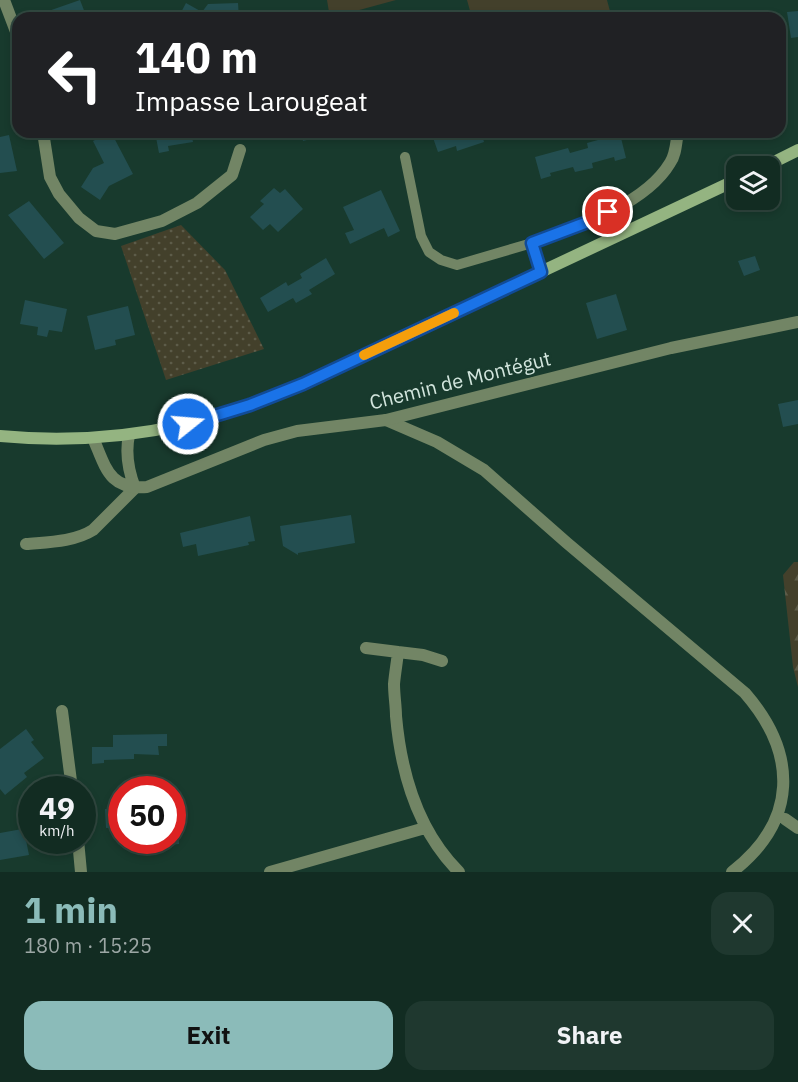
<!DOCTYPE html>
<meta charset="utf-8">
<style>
:root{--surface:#122c22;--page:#1f382f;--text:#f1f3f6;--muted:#9ca7a5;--line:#314840;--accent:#8bbbb9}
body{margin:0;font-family:"IBM Plex Sans",sans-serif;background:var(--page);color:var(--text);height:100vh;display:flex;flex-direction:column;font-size:22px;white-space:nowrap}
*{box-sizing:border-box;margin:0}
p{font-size:20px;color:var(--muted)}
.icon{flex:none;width:33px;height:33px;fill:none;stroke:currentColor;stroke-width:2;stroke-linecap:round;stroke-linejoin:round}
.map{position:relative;height:872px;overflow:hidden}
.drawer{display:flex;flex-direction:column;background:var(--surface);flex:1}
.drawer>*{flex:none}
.guide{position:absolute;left:12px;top:12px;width:774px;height:126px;border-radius:18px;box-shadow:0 3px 9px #0003,0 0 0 2px var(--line);background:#202124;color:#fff;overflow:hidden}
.controls{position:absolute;left:726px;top:156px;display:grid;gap:12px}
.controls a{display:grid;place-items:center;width:54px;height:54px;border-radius:12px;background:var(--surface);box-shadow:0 3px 9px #0003,0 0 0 2px var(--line);font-size:30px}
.speed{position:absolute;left:18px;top:776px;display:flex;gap:12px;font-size:30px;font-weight:700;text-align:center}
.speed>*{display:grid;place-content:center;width:78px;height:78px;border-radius:50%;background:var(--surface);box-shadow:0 3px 9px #0003,0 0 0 2px var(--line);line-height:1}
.speed small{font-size:15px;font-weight:400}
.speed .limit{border:9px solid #d22;background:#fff;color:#111}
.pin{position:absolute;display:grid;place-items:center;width:51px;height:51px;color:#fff;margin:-26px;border:3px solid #fff;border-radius:50%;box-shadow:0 2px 6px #0007}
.me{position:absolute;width:66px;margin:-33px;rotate:73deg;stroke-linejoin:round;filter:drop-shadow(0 0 4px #0008)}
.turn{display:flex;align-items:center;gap:21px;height:126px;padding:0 24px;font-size:27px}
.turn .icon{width:78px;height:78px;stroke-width:2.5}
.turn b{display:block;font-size:42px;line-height:51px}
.round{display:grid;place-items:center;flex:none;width:63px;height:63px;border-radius:18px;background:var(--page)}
.headline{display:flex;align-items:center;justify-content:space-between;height:102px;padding:0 24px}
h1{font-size:36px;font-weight:700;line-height:45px;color:var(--accent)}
.button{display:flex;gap:12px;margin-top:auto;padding:12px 24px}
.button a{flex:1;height:69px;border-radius:18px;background:var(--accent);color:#111;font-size:24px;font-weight:700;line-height:69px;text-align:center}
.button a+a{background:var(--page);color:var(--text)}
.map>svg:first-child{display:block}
.grass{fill:url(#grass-dots)}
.forest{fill:url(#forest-firs)}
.garden{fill:#43402b}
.building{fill:#234e50}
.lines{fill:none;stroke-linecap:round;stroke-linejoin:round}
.service{stroke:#728565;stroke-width:10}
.minor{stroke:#728565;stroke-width:12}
.tertiary{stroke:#728565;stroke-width:12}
.secondary{stroke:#94b481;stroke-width:12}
.route-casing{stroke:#114b97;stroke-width:15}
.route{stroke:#1a73e8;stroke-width:10}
.slow{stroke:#f59e0b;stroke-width:10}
.labels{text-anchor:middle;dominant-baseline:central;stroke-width:5;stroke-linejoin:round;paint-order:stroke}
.street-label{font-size:20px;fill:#d3e6de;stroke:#183a2d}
</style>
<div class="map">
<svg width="798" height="872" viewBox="0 0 798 872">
<defs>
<pattern id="grass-dots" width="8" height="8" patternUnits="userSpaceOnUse" patternTransform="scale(1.5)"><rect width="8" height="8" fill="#43402b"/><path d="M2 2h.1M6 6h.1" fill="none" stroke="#5d5c49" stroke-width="1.8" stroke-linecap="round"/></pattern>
<pattern id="forest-firs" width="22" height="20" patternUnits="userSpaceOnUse" patternTransform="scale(1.5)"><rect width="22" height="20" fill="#43402b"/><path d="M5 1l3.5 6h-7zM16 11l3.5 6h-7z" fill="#5d5c49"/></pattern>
</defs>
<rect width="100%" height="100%" fill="#183a2d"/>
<path class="grass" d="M181 225 225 270 264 349 166 380 121 246Z"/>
<path class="forest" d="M794 562H798V687L793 667 783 575Z"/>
<path class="garden" d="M327 0H396L330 18Z
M467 0H607L611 15 602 18H472Z"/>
<path class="building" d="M80 0 87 18H38L37 15Z
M186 3 202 12 208 4 238 3 239 18H178Z
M724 10 726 18H696V17Z
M798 11V37L791 38 787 12Z
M111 132 133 174 109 186 100 200 81 187 93 168 104 163 93 141Z
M155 132H191L193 142 168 146 169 151 159 153Z
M282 132H325L326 135 303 141 302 135 284 140Z
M431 132H481L484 142 457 151 456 146 438 152Z
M620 134 626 158 615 161 614 157 592 163 593 168 575 172 573 167 550 173 551 176 541 179 535 157 568 148 570 153 588 148 587 143Z
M9 135 17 171 0 173V137Z
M274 188 280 193 285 189 303 209 278 232 270 224 263 230 250 217 264 204 260 201Z
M381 190 400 231 388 237 384 228 350 244 345 233 354 230 343 207Z
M29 201 64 243 44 259 8 215Z
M755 256 760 270 744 276 738 261Z
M326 258 335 274 309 290 312 294 296 303 293 298 268 312 260 298 286 282 288 286 302 278 300 274Z
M616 294 627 330 597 339 586 303Z
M25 300 67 309 62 332 49 330 47 337 37 335 38 327 20 324Z
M128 306 135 335 115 340 116 345 95 350 87 316Z
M798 400V424L783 427 778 404Z
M351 515 355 543 298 553V555L283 546 280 526Z
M250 516 255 541 248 542 249 545 198 556 196 544 183 547 180 533Z
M26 729 34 740 31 742 44 758 24 773 27 777 5 795 0 789V749Z
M167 734V746H158L159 755 134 754V759L104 760V763L92 764V747H113V735Z
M122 808V827L106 828 105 809Z
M178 822 179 844 153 846 152 843 147 844 142 849 133 842 134 840H172V823Z
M32 823V839L26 840 29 855 0 860V833L22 829 21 824Z"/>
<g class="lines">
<path class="service" d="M405 157 421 236 429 252 441 260 457 265 532 243"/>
<path class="minor" d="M4 0 18 37
M43 132 50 177 59 194 79 218 96 231 115 234 162 221 197 203 232 175 240 150
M541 272 532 243C576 227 645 205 670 163 676 155 676 142 678 132
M386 420 437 442 484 470 567 543 745 693C798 754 798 821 732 872
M26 544C48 542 74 542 93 530L135 488
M366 648 398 652C397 662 395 673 394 684 394 695 396 706 396 716 401 773 418 831 459 872
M398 652 423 655 442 661
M62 711 72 789
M785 819 798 828
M78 840 81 872
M270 872 425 828"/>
<path class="tertiary" d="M129 435C125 454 128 470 135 488
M93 438C106 468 109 490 147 487L264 440 297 431 386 420 671 348 798 322"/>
<path class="secondary" d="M766 166 798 150
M0 436C63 442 125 438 186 424 226 415 265 399 303 384L736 180"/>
</g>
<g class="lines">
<defs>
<path id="route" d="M188 424 250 405 303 384 541 272 532 243 593 220 608 212"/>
</defs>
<use href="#route" class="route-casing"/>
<use href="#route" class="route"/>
<path class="slow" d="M364 355 454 313"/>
</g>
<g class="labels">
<g class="street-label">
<text transform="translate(460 380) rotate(-14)">Chemin de Montégut</text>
</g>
</g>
</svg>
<div class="controls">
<a><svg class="icon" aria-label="layers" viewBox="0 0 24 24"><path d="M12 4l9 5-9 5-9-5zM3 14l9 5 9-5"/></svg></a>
</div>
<div class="speed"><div>49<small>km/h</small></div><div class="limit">50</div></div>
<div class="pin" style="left:608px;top:212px;background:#d93025"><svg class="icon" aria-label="arrive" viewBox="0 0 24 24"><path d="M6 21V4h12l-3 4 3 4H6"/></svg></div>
<svg class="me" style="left:188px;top:424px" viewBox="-20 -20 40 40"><circle r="17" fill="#1a73e8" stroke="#fff" stroke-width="3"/><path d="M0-11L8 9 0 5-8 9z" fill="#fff"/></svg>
<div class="guide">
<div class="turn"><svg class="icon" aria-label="left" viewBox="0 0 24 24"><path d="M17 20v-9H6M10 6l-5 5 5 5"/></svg><div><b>140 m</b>Impasse Larougeat</div></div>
</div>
</div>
<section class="drawer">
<div class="headline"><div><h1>1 min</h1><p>180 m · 15:25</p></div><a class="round"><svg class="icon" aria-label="close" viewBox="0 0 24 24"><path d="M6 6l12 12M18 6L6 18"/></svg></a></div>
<div class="button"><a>Exit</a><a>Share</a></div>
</section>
